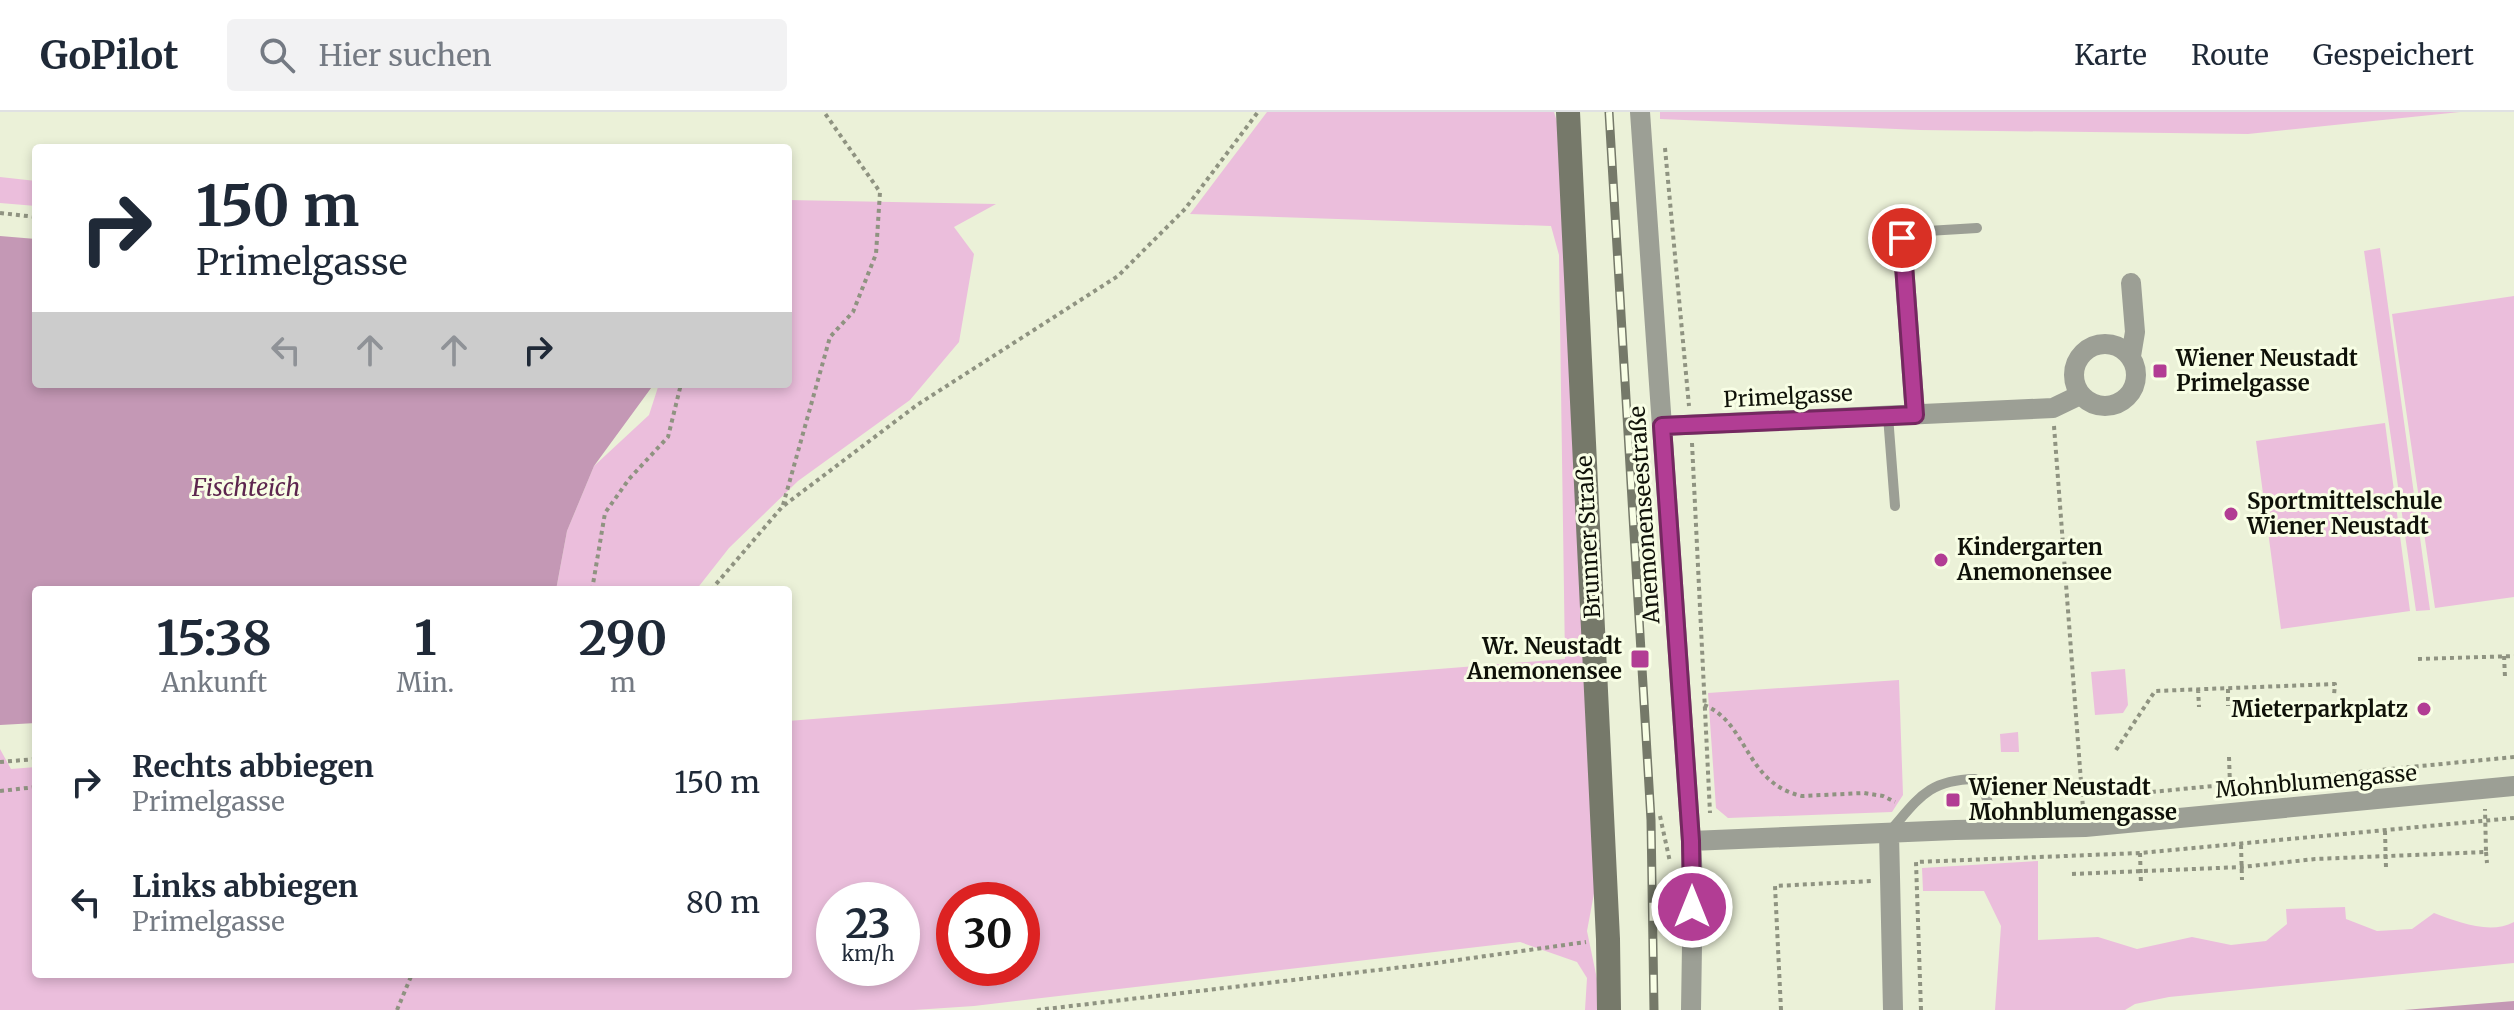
<!DOCTYPE html>
<html lang="de">
<meta charset="utf-8">
<style>
:root{--surface:#fff;--page:#f2f2f3;--text:#1f2937;--muted:#747a83;--line:#e0e1e3}
body{margin:0;font-family:Merriweather,serif;background:var(--page);color:var(--text);height:100vh;display:flex;flex-direction:column;font-size:30px;white-space:nowrap}
*{box-sizing:border-box;margin:0}
p{font-size:26px;color:var(--muted)}
.icon{flex:none;width:44px;height:44px;fill:none;stroke:currentColor;stroke-width:2;stroke-linecap:round;stroke-linejoin:round}
.map{position:relative;flex:1;overflow:hidden}
.panel{position:absolute;left:32px;top:474px;width:760px;height:392px;display:flex;flex-direction:column;background:var(--surface);border-radius:8px;box-shadow:0 4px 12px #0003}
.panel>*{flex:none}
.guide{position:absolute;left:32px;top:32px;width:760px;height:244px;border-radius:8px;box-shadow:0 4px 12px #0003;background:#fff;color:var(--text);overflow:hidden}
.speed{position:absolute;left:816px;top:770px;display:flex;gap:16px;font-size:40px;font-weight:700;text-align:center}
.speed>*{display:grid;place-content:center;width:104px;height:104px;border-radius:50%;background:var(--surface);box-shadow:0 4px 12px #0003;line-height:1}
.speed small{font-size:20px;font-weight:400}
.speed .limit{border:12px solid #d22;background:#fff;color:#111}
.pin{position:absolute;display:grid;place-items:center;width:68px;height:68px;color:#fff;margin:-34px;border:4px solid #fff;border-radius:50%;box-shadow:0 2px 8px #0007}
.me{position:absolute;width:88px;margin:-44px;rotate:0deg;stroke-linejoin:round;filter:drop-shadow(0 0 6px #0008)}
.turn{display:flex;align-items:center;gap:28px;height:168px;padding:0 32px;font-size:36px}
.turn .icon{width:104px;height:104px;stroke-width:2.5}
.turn b{display:block;font-size:56px;line-height:68px}
.lanes{display:flex;align-items:center;height:76px;padding:0 32px;background:#0003;justify-content:center;gap:40px;direction:ltr}
.lanes .off{opacity:.35}
.eta{display:flex;justify-content:space-evenly;align-items:center;height:136px;text-align:center}
.eta b{font-size:48px;font-weight:700;line-height:56px}
ul{padding:0;list-style:none}
li{display:flex;align-items:center;gap:24px;height:120px;padding:0 32px}
li div{flex:1}
li b{display:block;font-size:30px}
li em{font-style:normal}
header{display:flex;align-items:center;gap:48px;box-sizing:border-box;height:112px;padding:0 40px;background:var(--surface);border-bottom:2px solid var(--line)}
header strong{font-size:38px}
nav{display:flex;gap:44px;margin-inline-start:auto;font-size:28px}
.search{width:560px;height:72px;background:var(--page);display:flex;align-items:center;gap:20px;box-sizing:border-box;padding:0 28px;border-radius:8px;color:var(--muted);font-size:30px}
.map>svg:first-child{display:block}
.green{fill:#ebbedc;fill-rule:evenodd}
.water{fill:#c498b5}
.lines{fill:none;stroke-linecap:round;stroke-linejoin:round}
.path{stroke:#8f9381;stroke-width:4;stroke-dasharray:4 4;stroke-linecap:butt}
.lane{stroke:#9c9f95;stroke-width:10}
.street{stroke:#9c9f95;stroke-width:20}
.secondary{stroke:#76796a;stroke-width:24}
.rail-casing{stroke:#757969;stroke-width:9}
.rail{stroke:#f8fee5;stroke-width:6;stroke-dasharray:18;stroke-linecap:butt}
.route-casing{stroke:#742860;stroke-width:20}
.route{stroke:#b23d94;stroke-width:14}
.poi-dot{fill:#b23d94;stroke:#f8fee5;stroke-width:3}
.labels{text-anchor:middle;dominant-baseline:central;stroke-width:6;stroke-linejoin:round;paint-order:stroke}
.poi-label{font-size:22px;font-weight:bold;fill:#0f1109;stroke:#f8fee5;text-anchor:start}
.street-label{font-size:22px;fill:#0f1109;stroke:#f8fee5}
.water-label{font-size:24px;font-style:italic;fill:#5d264e;stroke:#f8fee5}
</style>
<header>
<strong>GoPilot</strong>
<div class="search"><svg class="icon" aria-label="search" viewBox="0 0 24 24"><circle cx="10" cy="10" r="6"/><path d="M15 15l6 6"/></svg>Hier suchen</div>
<nav><a>Karte</a><a>Route</a><a>Gespeichert</a></nav>
</header>
<div class="map">
<svg width="2514" height="898" viewBox="0 0 2514 898">
<rect width="100%" height="100%" fill="#ebf1d8"/>
<path class="green" d="M1267 0H1554L1558 13 1595 776 1587 819 1598 872 1597 898H1585L1587 866 1577 850 1520 830 974 894 914 898H0V637L11 657 36 655V862H788V609L1565 547 1559 143 1551 114 1190 102ZM834 788H902V856H834ZM954 788H1022V856H954Z
M1660 0H2460L2248 22 1920 18 1660 7Z
M0 65 36 69V94L0 91Z
M788 88 996 92 954 115 974 142 959 230 910 288 798 369 729 436 696 478H556L567 419 594 354 649 303 659 272H788Z
M2380 136 2430 498 2416 499 2364 139Z
M2514 184V485L2435 496 2392 202Z
M2385 311 2410 499 2281 517 2256 329Z
M2125 557 2128 593 2123 601 2095 603 2091 560Z
M1899 568 1903 683 1892 700 1728 706 1716 696 1708 581Z
M2018 620 2019 640H2001L2000 622Z
M2038 749V828L2098 825 2137 837 2192 825 2231 833 2266 829 2287 812 2286 797 2345 795 2346 807 2377 819 2412 817 2434 801C2458 810 2490 823 2514 810V851L2169 885 2135 892 2125 898H1995L2001 814 1984 779H1923L1922 756Z"/>
<path class="water" d="M0 124 36 127V272H654L594 354 567 419 556 478H36V611L0 613Z
M2514 889V898H2404Z"/>
<g class="lines">
<path class="path" d="M1665 36 1689 294
M0 101 36 105
M2054 314 2083 696
M1692 331 1710 701
M1639 366 1642 337
M783 393 830 225 853 200 876 142 880 80 824 0
M592 478 605 401 629 367 668 325 681 272
M711 478 782 395 917 293 1118 164 1185 97 1258 0
M2504 544 2505 565
M2418 547 2514 544
M2198 577 2199 595
M2228 577V594
M1704 593C1748 610 1745 672 1802 684L1864 681 1883 684 1895 690
M2116 638 2155 579 2335 572 2334 583
M2229 645 2230 673
M0 650 36 647
M0 679 36 675
M2120 683 2514 645
M1660 704 1670 750
M2385 719 2386 756
M2241 733 2242 768
M2486 740 2487 751
M2140 741 2141 773
M2072 762 2242 755 2315 747 2486 740 2485 697
M397 898 412 862
M1037 898 1429 852 1586 830
M1781 898 1775 774 1872 769
M1921 898 1916 750 2140 741 2514 706"/>
<path class="lane" d="M1902 126 1911 120 1977 116
M1888 304 1895 394
M1890 719C1919 686 1928 668 1975 667 1990 683 1989 697 1990 718"/>
<path class="street" d="M1640 0 1691 729 1693 769 1691 898
M1902 126 1915 303
M2131 171 2135 220 2131 244
M2074 263a31 31 0 1 1 62 0a31 31 0 1 1-62 0Z
M1662 314 2053 296 2080 283
M1889 721 1893 898
M1691 729 1955 718 2085 715 2514 674"/>
<path class="secondary" d="M1568 0 1608 827 1609 898"/>
<defs>
<path id="rail" d="M1609 0 1651 708 1654 898"/>
</defs>
<use href="#rail" class="rail-casing"/>
<use href="#rail" class="rail"/>
</g>
<g class="lines">
<defs>
<path id="route" d="M1692 795 1691 729 1662 314 1915 303 1902 126"/>
</defs>
<use href="#route" class="route-casing"/>
<use href="#route" class="route"/>
</g>
<g class="poi-dot">
<rect x="2152" y="251" width="16" height="16" rx="4"/>
<circle cx="2231" cy="402" r="8"/>
<circle cx="1941" cy="448" r="8"/>
<rect x="1630" y="537" width="20" height="20" rx="4"/>
<circle cx="2424" cy="597" r="8"/>
<rect x="1945" y="680" width="16" height="16" rx="4"/>
</g>
<g class="labels">
<g class="poi-label">
<text x="2176" y="246">Wiener Neustadt<tspan x="2176" dy="25">Primelgasse</tspan></text>
<text x="2247" y="389">Sportmittelschule<tspan x="2247" dy="25">Wiener Neustadt</tspan></text>
<text x="1957" y="435">Kindergarten<tspan x="1957" dy="25">Anemonensee</tspan></text>
<text x="1622" y="534" text-anchor="end">Wr. Neustadt<tspan x="1622" dy="25">Anemonensee</tspan></text>
<text x="2408" y="597" text-anchor="end">Mieterparkplatz</text>
<text x="1969" y="675">Wiener Neustadt<tspan x="1969" dy="25">Mohnblumengasse</tspan></text>
</g>
<g class="street-label">
<text transform="translate(1788 284) rotate(-3)">Primelgasse</text>
<text transform="translate(1644 403) rotate(-94)">Anemonenseestraße</text>
<text transform="translate(1588 425) rotate(-93)">Brunner Straße</text>
<text transform="translate(2316 669) rotate(-5)">Mohnblumengasse</text>
</g>
<g class="water-label">
<text x="246" y="375">Fischteich</text>
</g>
</g>
</svg>
<div class="speed"><div>23<small>km/h</small></div><div class="limit">30</div></div>
<div class="pin" style="left:1902px;top:126px;background:#d93025"><svg class="icon" aria-label="arrive" viewBox="0 0 24 24"><path d="M6 21V4h12l-3 4 3 4H6"/></svg></div>
<svg class="me" style="left:1692px;top:795px" viewBox="-20 -20 40 40"><circle r="17" fill="#b23d94" stroke="#fff" stroke-width="3"/><path d="M0-11L8 9 0 5-8 9z" fill="#fff"/></svg>
<div class="guide">
<div class="turn"><svg class="icon" aria-label="right" viewBox="0 0 24 24"><path d="M7 20v-9h11M14 6l5 5-5 5"/></svg><div><b>150 m</b>Primelgasse</div></div>
<div class="lanes"><svg class="icon off" aria-label="left" viewBox="0 0 24 24"><path d="M17 20v-9H6M10 6l-5 5 5 5"/></svg><svg class="icon off" aria-label="ahead" viewBox="0 0 24 24"><path d="M12 20V5M6 11l6-6 6 6"/></svg><svg class="icon off" aria-label="ahead" viewBox="0 0 24 24"><path d="M12 20V5M6 11l6-6 6 6"/></svg><svg class="icon" aria-label="right" viewBox="0 0 24 24"><path d="M7 20v-9h11M14 6l5 5-5 5"/></svg></div>
</div>
<section class="panel">
<div class="eta">
<div><b>15:38</b><p>Ankunft</p></div>
<div><b>1</b><p>Min.</p></div>
<div><b>290</b><p>m</p></div>
</div>
<ul>
<li><svg class="icon" aria-label="right" viewBox="0 0 24 24"><path d="M7 20v-9h11M14 6l5 5-5 5"/></svg><div><b>Rechts abbiegen</b><p>Primelgasse</p></div><em>150 m</em></li>
<li><svg class="icon" aria-label="left" viewBox="0 0 24 24"><path d="M17 20v-9H6M10 6l-5 5 5 5"/></svg><div><b>Links abbiegen</b><p>Primelgasse</p></div><em>80 m</em></li>
</ul>
</section>
</div>
